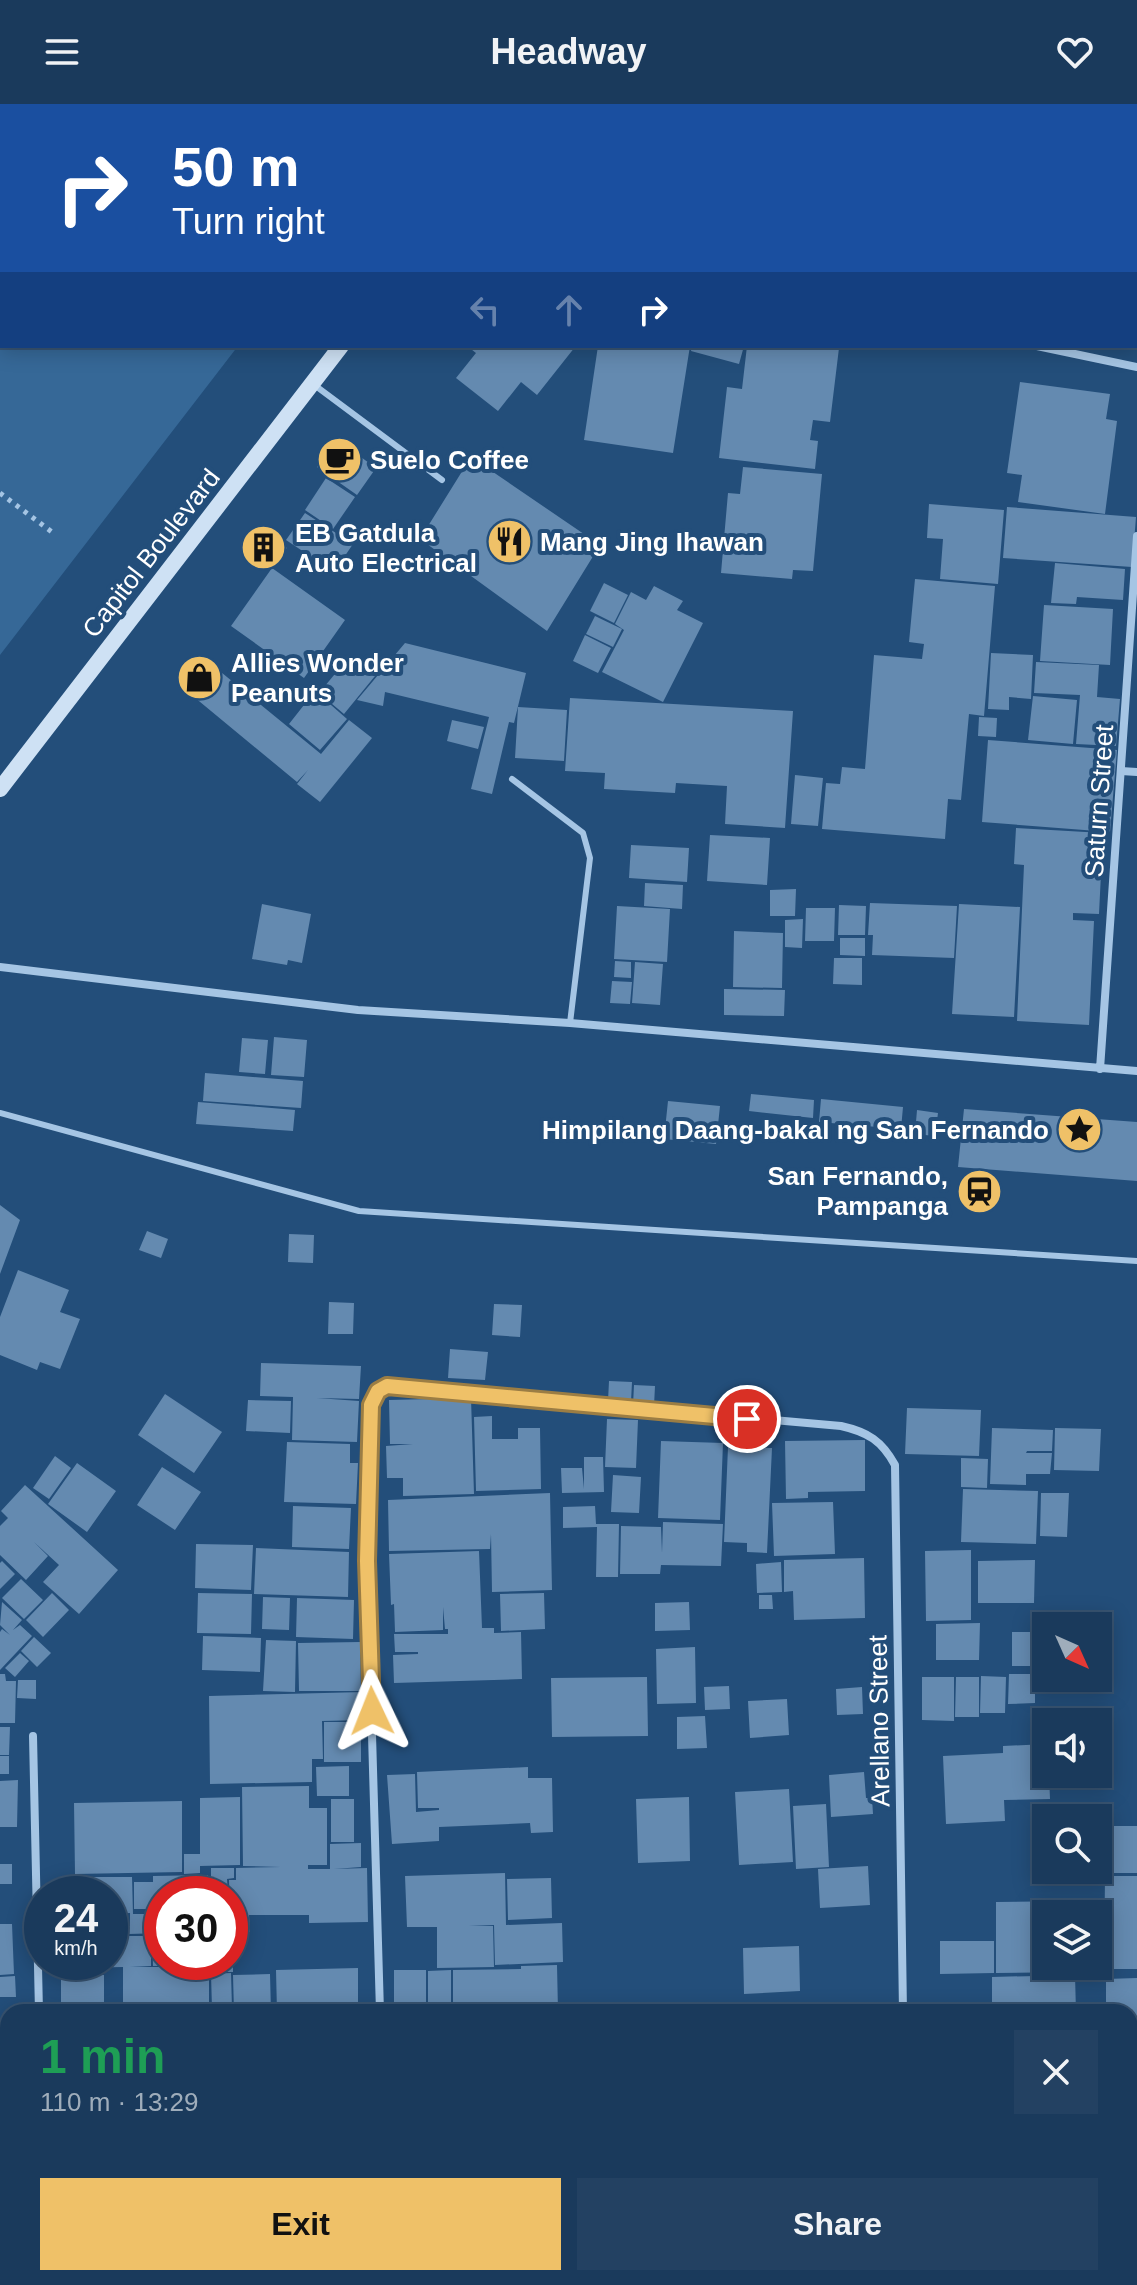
<!DOCTYPE html>
<meta charset="utf-8">
<style>
:root{--surface:#1a3a5c;--page:#234162;--text:#f1f3f6;--muted:#9fadbb;--line:#385472;--accent:#efc168}
body{margin:0;font-family:Helvetica,sans-serif;background:var(--page);color:var(--text);height:100vh;display:flex;flex-direction:column;font-size:30px;white-space:nowrap}
*{box-sizing:border-box;margin:0}
p{font-size:26px;color:var(--muted)}
.icon{flex:none;width:44px;height:44px;fill:none;stroke:currentColor;stroke-width:2;stroke-linecap:round;stroke-linejoin:round}
.map{position:relative;flex:1;overflow:hidden}
.drawer{position:absolute;left:0px;top:1900px;width:1138px;height:282px;display:flex;flex-direction:column;background:var(--surface);border-radius:24px 24px 0 0;box-shadow:0 4px 20px #0003,0 0 0 2px var(--line)}
.drawer>*{flex:none}
.top-card{position:absolute;left:0px;top:0px;width:1138px;height:244px;box-shadow:0 4px 20px #0003,0 0 0 2px var(--line);background:#1a4fa0;color:#fff;overflow:hidden}
.needle{width:52px;rotate:135deg}
.buttons{position:absolute;left:1032px;top:1508px;display:grid;gap:16px}
.buttons a{display:grid;place-items:center;width:80px;height:80px;border-radius:0px;background:var(--surface);box-shadow:0 4px 20px #0003,0 0 0 2px var(--line);font-size:40px}
.speed{position:absolute;left:24px;top:1772px;display:flex;gap:16px;font-size:40px;font-weight:700;text-align:center}
.speed>*{display:grid;place-content:center;width:104px;height:104px;border-radius:50%;background:var(--surface);box-shadow:0 4px 20px #0003,0 0 0 2px var(--line);line-height:1}
.speed small{font-size:20px;font-weight:400}
.speed .limit{border:12px solid #d22;background:#fff;color:#111}
.pin{position:absolute;display:grid;place-items:center;width:68px;height:68px;color:#fff;margin:-34px;border:4px solid #fff;border-radius:50%;box-shadow:0 2px 8px #0007}
.me{position:absolute;width:88px;margin:-44px;rotate:358deg;stroke-linejoin:round;filter:drop-shadow(0 0 6px #0008)}
.turn{display:flex;align-items:center;gap:28px;height:168px;padding:0 40px;font-size:36px}
.turn .icon{width:104px;height:104px;stroke-width:2.5}
.turn b{display:block;font-size:56px;line-height:68px}
.lanes{display:flex;align-items:center;height:76px;padding:0 40px;background:#0003;justify-content:center;gap:40px;direction:ltr}
.lanes .off{opacity:.35}
.round{display:grid;place-items:center;flex:none;width:84px;height:84px;border-radius:0px;background:var(--page)}
.head{display:flex;align-items:center;justify-content:space-between;height:136px;padding:0 40px}
h1{font-size:48px;font-weight:800;line-height:60px;color:#1e9e55}
.cta{display:flex;gap:16px;margin-top:auto;padding:16px 40px}
.cta a{flex:1;height:92px;border-radius:0px;background:var(--accent);color:#111;font-size:32px;font-weight:800;line-height:92px;text-align:center}
.cta a+a{background:var(--page);color:var(--text)}
header{display:flex;justify-content:space-between;align-items:center;height:104px;padding:0 40px;background:var(--surface);font-size:36px;font-weight:800}
.map>svg:first-child{display:block}
.green{fill:#366897}
.building{fill:#648ab0}
.lines{fill:none;stroke-linecap:round;stroke-linejoin:round}
.path{stroke:#a5c5e4;stroke-width:5;stroke-dasharray:4 6;stroke-linecap:butt}
.service{stroke:#a5c5e4;stroke-width:6}
.minor{stroke:#a5c5e4;stroke-width:8}
.secondary{stroke:#cee1f4;stroke-width:16}
.route-casing{stroke:#9b7d44;stroke-width:20}
.route{stroke:#efc168;stroke-width:14}
.labels{text-anchor:middle;dominant-baseline:central;stroke-width:8;stroke-linejoin:round;paint-order:stroke}
.poi-label{font-size:26px;font-weight:bold;fill:#fff;stroke:#234e7a;text-anchor:start}
.street-label{font-size:26px;fill:#fff;stroke:#234e7a}
</style>
<header><svg class="icon" aria-label="menu" viewBox="0 0 24 24"><path d="M4 6h16M4 12h16M4 18h16"/></svg>Headway<svg class="icon" aria-label="heart" viewBox="0 0 24 24"><path d="M12 20l-8-8c-3-5 5-10 8-4 3-6 11-1 8 4z"/></svg></header>
<div class="map">
<svg width="1137" height="2181" viewBox="0 0 1137 2181">
<rect width="100%" height="100%" fill="#234e7a"/>
<path class="green" d="M0 0H425L2 2V242H238L0 551Z"/>
<path class="building" d="M467 242H574L575 243 537 291 521 278 498 307 456 274 476 249Z
M598 242H690L673 349 584 336Z
M692 242H744L739 260 691 247Z
M747 242 839 244 830 318 813 316 810 336 818 337 815 365 719 354 727 283 742 285Z
M1020 278 1110 290 1106 315 1117 317 1105 410 1018 398 1022 371 1007 369Z
M336 335 376 364 357 391 317 363Z
M471 353 600 441 547 527 420 435Z
M743 363 822 370 813 467 793 466 792 475 721 469 728 389 740 390Z
M326 374 355 393 333 425 305 406Z
M929 400 1004 406 998 480 940 475 943 435 927 434Z
M1007 403 1136 413 1132 463 1003 454Z
M305 409 353 440 334 468 286 436Z
M266 422 287 444 264 466 242 443Z
M1055 459 1125 465 1123 496 1077 493 1076 500 1051 499Z
M272 464 345 516 304 574 231 522Z
M915 475 995 482 984 612 969 610 961 696 948 695 945 735 822 725 826 679 840 680 842 663 865 665 874 551 922 555 924 540 909 538Z
M604 479 628 491 614 519 590 507Z
M654 482 683 497 677 506 703 519 663 598 602 568 624 526 615 520 631 488 646 496Z
M1044 501 1113 505 1110 561 1040 557Z
M595 512 622 525 613 543 586 530Z
M585 531 611 544 598 569 573 557Z
M405 539 526 569 514 619 509 618 492 690 471 685 489 613 385 588 383 602 357 596Z
M991 549 1033 551 1031 595 1009 593V606L988 605Z
M350 552 375 572 344 610 319 589Z
M205 555 321 650 349 616 372 634 320 698 297 680 308 666 297 678 182 583Z
M1036 558 1099 561 1097 593 1120 595 1116 642 1076 640 1080 591 1034 589Z
M315 587 347 615 320 646 289 620Z
M1033 592 1077 596 1073 640 1028 636Z
M570 594 793 607 785 724 725 720 727 682 676 679 675 689 604 685 605 669 565 667Z
M518 603 567 606 564 657 515 654Z
M979 613 997 614 996 633 978 632Z
M452 616 484 623 478 645 447 637Z
M988 636 1117 646 1110 728 982 718Z
M795 671 823 674 818 722 791 720Z
M1016 724 1103 729 1099 810 1073 809V816L1094 817 1089 921 1017 917 1024 761 1014 760Z
M710 731 770 734 767 781 707 777Z
M631 741 689 744 687 778 629 774Z
M645 779 683 781 682 805 644 802Z
M796 785 795 812H770V786Z
M870 799 957 802 954 854 872 851 873 831H868Z
M262 800 311 810 302 859 288 856 287 861 252 855Z
M959 800 1020 803 1014 913 952 910Z
M839 801 866 802 865 831H838Z
M617 802 670 805 667 858 614 855Z
M806 804H835L834 837H805Z
M803 815 802 844 785 843V816Z
M734 827 783 829 782 884 733 883Z
M840 834H865V852L840 851Z
M834 854H862V881L833 880Z
M615 857 631 858V874L614 873Z
M635 858 663 860 660 901 632 899Z
M612 877 632 878 630 900 610 899Z
M724 885 785 886 784 912 724 911Z
M274 933 307 936 304 973 271 971Z
M242 934 268 936 265 970 239 968Z
M205 969 303 977 301 1004 203 997Z
M751 990 814 996 813 1014 749 1007Z
M821 995 903 1003 901 1025 819 1018Z
M668 997 720 1002 716 1040 664 1035Z
M198 998 295 1006 293 1027 196 1020Z
M964 1005 1137 1018V1077L958 1063Z
M917 1006 938 1009 935 1032 915 1030Z
M0 1101 20 1116 0 1170Z
M147 1127 168 1135 161 1154 139 1146Z
M289 1130 314 1131 313 1159 288 1158Z
M18 1166 69 1186 60 1208 80 1215 60 1265 40 1258 37 1266 0 1251V1213Z
M329 1198 354 1199 353 1230H328Z
M494 1200 522 1201 520 1233 492 1231Z
M450 1245 488 1248 485 1276 448 1274Z
M261 1259 361 1262 359 1295 317 1294 359 1297 357 1338 292 1336 293 1293 260 1292Z
M609 1277 632 1278 631 1298 608 1297Z
M634 1281 655 1282 654 1302 633 1301Z
M165 1290 222 1328 194 1369 138 1331Z
M471 1294 474 1390 403 1392V1374H387L386 1342 413 1340H390L389 1296Z
M248 1296 291 1297 290 1329 246 1327Z
M907 1304 981 1306 979 1352 905 1350Z
M492 1312V1335H518V1324H540L541 1385 476 1387 474 1313Z
M607 1315 638 1316 636 1364 605 1363Z
M992 1324 1053 1326 1052 1347H1027L1026 1349H1052L1050 1370H1026V1381L990 1380Z
M1055 1324 1101 1325 1099 1367 1054 1366Z
M865 1336V1387L808 1388V1394L786 1395 785 1337Z
M661 1337 723 1339 720 1416 658 1414Z
M287 1338 350 1340V1359H358L356 1400 284 1398Z
M728 1343 772 1344 767 1449 747 1448V1439L724 1438Z
M55 1352 71 1364 49 1395 33 1384Z
M584 1353H603L604 1388 562 1389 561 1364H582L584 1385Z
M961 1354 988 1355 987 1384 961 1383Z
M77 1359 116 1387 87 1428 48 1400Z
M162 1363 201 1388 175 1426 137 1401Z
M613 1371 641 1373 639 1409 611 1408Z
M25 1381 118 1466 79 1510 43 1478 59 1461 34 1438 48 1452 26 1476 0 1451V1422L8 1414 1 1407Z
M963 1385 1038 1387 1036 1440 961 1438Z
M550 1389 552 1486 492 1488 491 1430 490 1445 389 1447 388 1396Z
M1041 1389H1069L1067 1433 1040 1432Z
M833 1398 835 1450 774 1452 772 1399Z
M293 1402 351 1404 349 1445 292 1443Z
M595 1402 596 1420H619L618 1473H596L597 1423 563 1424V1403Z
M663 1418 723 1420 721 1462 661 1461 660 1470H620L621 1422 661 1423 662 1449Z
M196 1440 253 1441 251 1486 195 1484Z
M256 1444 349 1448 348 1493 254 1490Z
M971 1446V1516L926 1517 925 1447Z
M479 1447 482 1524H494V1529L521 1528 522 1575 394 1579 393 1551 418 1550V1548H395L394 1530H448V1525H445L443 1503V1526L395 1528 394 1500 391 1501 389 1450Z
M864 1454 865 1514 794 1516 793 1487 784 1488V1456Z
M1035 1456 1034 1499H978V1457Z
M2 1457 15 1470 0 1485V1459Z
M781 1458 782 1488 757 1489 756 1460Z
M21 1475 43 1496 24 1515 2 1494Z
M52 1489 69 1506 43 1533 26 1516Z
M198 1489 252 1490 251 1530 197 1529Z
M544 1489 545 1525 501 1527 500 1490Z
M759 1491H772L773 1505H759Z
M263 1493 290 1494 289 1526 262 1525Z
M297 1494 354 1496 353 1535 296 1533Z
M2 1498 22 1516 13 1526 20 1521 32 1532 0 1566V1528L2 1525 10 1531 0 1521Z
M689 1498 690 1526 655 1527V1499Z
M1030 1506H1088V1522H1046V1562H1012V1528H1030Z
M980 1519 979 1556H936V1520Z
M203 1532 261 1534 260 1568 202 1566Z
M34 1533 51 1549 37 1563 21 1547Z
M266 1536 296 1537 295 1588 263 1587Z
M360 1538 361 1587H299L298 1539Z
M695 1543 696 1599 657 1600 656 1545Z
M20 1549 29 1557 15 1573 5 1564Z
M0 1570H5L6 1577H16L15 1619H0Z
M1009 1570H1035V1599L1008 1600Z
M981 1572 1006 1573 1005 1609H980Z
M647 1573 648 1632 552 1633 551 1574Z
M922 1573H954V1617L922 1616Z
M956 1573H979V1613H955Z
M18 1576H36V1595L17 1594Z
M729 1582 730 1605 705 1606 704 1583Z
M862 1583 863 1610 837 1611 836 1585Z
M364 1588V1616L322 1617 323 1655H312V1678L210 1680 209 1592Z
M787 1595 789 1631 750 1634 748 1597Z
M705 1612 707 1644 677 1645V1613Z
M324 1618H361V1658H324Z
M0 1623H10L9 1651H0Z
M1046 1640V1670H1049L1050 1695 1004 1696 1005 1717 946 1720 943 1652 1003 1649V1642Z
M0 1652H9V1670H0Z
M349 1662V1692H317L316 1663Z
M528 1663V1674H552L553 1728 531 1729 530 1719 439 1723V1737L392 1740 387 1671 415 1670 416 1708 439 1706V1704H418L417 1668Z
M864 1668 866 1694H872L873 1710 831 1713 829 1671Z
M18 1676 17 1723H0V1677Z
M309 1682V1704H327V1761H308V1765H330V1740L361 1739V1763L334 1765 367 1764 368 1818 309 1819V1811H249L250 1828H230V1813L242 1812 230 1811 229 1776H236V1764L281 1763 243 1762 242 1683Z
M789 1685 793 1758 739 1761 735 1688Z
M240 1693V1761L200 1762V1769L184 1770V1750H200V1694Z
M689 1693 690 1757 638 1759 636 1695Z
M331 1695H354V1738H331Z
M182 1697V1768L75 1770 74 1699Z
M826 1700 829 1763 796 1765 793 1702Z
M1106 1722H1137V1769H1106Z
M0 1760H12V1780H0Z
M868 1762 870 1801 820 1804 818 1765Z
M211 1764H234V1774L227 1775 228 1790H211Z
M505 1769 506 1821 562 1819 563 1858 495 1861 494 1821 469 1822H493L494 1863 437 1864V1823H407L405 1772Z
M208 1771V1790H162V1829L129 1830V1832H151V1862L130 1863H209V1908H123V1863L75 1864 74 1858H110V1822H130V1809L110 1810V1790H76V1773H132L133 1810H153V1805H134V1778H153V1772Z
M1105 1772H1137V1865H1104Z
M551 1774 552 1814 508 1816 507 1775Z
M45 1781H74V1790H45Z
M1076 1797V1810H1046V1862H1077V1868L996 1869V1798Z
M0 1820H12L14 1870 0 1871Z
M152 1831H162V1858H208V1861L153 1862Z
M940 1837H994V1869L940 1870Z
M799 1842 800 1887 744 1890 743 1844Z
M211 1858H233V1868H211Z
M557 1861 558 1907 453 1908V1866L521 1865V1862Z
M358 1864V1908H277L276 1866Z
M394 1866H426V1906L394 1907Z
M451 1866V1906H428V1867Z
M231 1869 232 1904 212 1905 211 1870Z
M270 1870 271 1908H234L233 1871Z
M61 1871H104V1908H61Z
M1075 1871 1076 1908H992V1873Z
M15 1872 16 1893H0V1873Z
M1137 1874V1939H1130V1908H1106V1875Z
M0 1922H8V1969L0 1970Z
M1130 1941H1137V2008H1130Z
M1130 2056H1137V2127H1130Z
M8 2058V2117H0V2059Z
M0 2146H8V2174H20L21 2181H0Z
M53 2174H141L142 2181H53Z
M265 2174H344V2181H266Z
M518 2174H560V2181H518Z
M564 2174H596V2181H564Z
M598 2174H664V2181H598Z
M665 2174H689V2181H665Z
M975 2174H1130V2181H975Z"/>
<g class="lines">
<path class="path" d="M0 389 56 431"/>
<path class="service" d="M770 0 772 2
M313 280 442 376
M512 675 583 729 590 754 570 919
M0 1009 359 1107 1137 1157"/>
<path class="minor" d="M1037 242 1137 263
M1121 667 1137 668
M0 863 358 906 570 919 1137 967
M1100 965 1137 432
M33 1632 39 1908
M380 1908 367 1457 371 1301 378 1287 387 1282 841 1322C868 1328 882 1337 895 1361L903 1908
M46 2174V2181
M388 2174V2181
M908 2174V2181"/>
<path class="secondary" d="M526 2 527 0
M0 685 341 242"/>
</g>
<g class="lines">
<defs>
<path id="route" d="M372 1607 367 1457 371 1301 378 1287 387 1282 747 1315"/>
</defs>
<use href="#route" class="route-casing"/>
<use href="#route" class="route"/>
</g>
<defs>
<symbol id="cafe-disc" viewBox="-11 -11 22 22"><circle r="9.5" fill="#efc168" stroke="#234e7a"/><path d="M-5.5-4.5H6V0H3Q3 3.5 0 3.5H-2.5Q-5.5 3.5-5.5 0ZM3-3.2v2h1.7v-2ZM-6 4.5H4V6H-6Z" fill="#111"/></symbol>
<symbol id="restaurant-disc" viewBox="-11 -11 22 22"><circle r="9.5" fill="#efc168" stroke="#234e7a"/><path d="M-5-6h1v4h1v-4h1v4h1v-4h1v5L-1.5 .5V6h-2V.5L-5-1ZM5-6V6H3V1.5H1.5Q1.5-4 5-6Z" fill="#111"/></symbol>
<symbol id="building-disc" viewBox="-11 -11 22 22"><circle r="9.5" fill="#efc168" stroke="#234e7a"/><path d="M-4-6H4V6H1V3H-1V6H-4ZM-2.5-4.3h1.7v1.8h-1.7ZM.8-4.3h1.7v1.8H.8ZM-2.5-1h1.7V.8h-1.7ZM.8-1h1.7V.8H.8Z" fill="#111"/></symbol>
<symbol id="shop-disc" viewBox="-11 -11 22 22"><circle r="9.5" fill="#efc168" stroke="#234e7a"/><path d="M-5-2.5h2.3a2.7 3.5 0 0 1 5.4 0H5L5.5 6h-11ZM-1.5-2.5h3a1.5 2.3 0 0 0-3 0Z" fill="#111"/></symbol>
<symbol id="sight-disc" viewBox="-11 -11 22 22"><circle r="9.5" fill="#efc168" stroke="#234e7a"/><path d="M0-6L1.8-2.2L6-1.7L2.9 1.2L3.7 5.4L0 3.3L-3.7 5.4L-2.9 1.2L-6-1.7L-1.8-2.2Z" fill="#111"/></symbol>
<symbol id="station-disc" viewBox="-11 -11 22 22"><circle r="9.5" fill="#efc168" stroke="#234e7a"/><path d="M-3-6H3Q5-6 5-4V2Q5 4 3 4L4.5 6H3L1.5 4h-3L-3 6H-4.5L-3 4Q-5 4-5 2V-4Q-5-6-3-6ZM-3.5-4v3h7v-3ZM-3.5 1v1.5H-2V1ZM2 1v1.5H3.5V1Z" fill="#111"/></symbol>
</defs>
<g fill-rule="evenodd">
<use href="#cafe-disc" x="314" y="330" width="51" height="51"/>
<use href="#restaurant-disc" x="484" y="412" width="51" height="51"/>
<use href="#building-disc" x="238" y="418" width="51" height="51"/>
<use href="#shop-disc" x="174" y="548" width="51" height="51"/>
<use href="#sight-disc" x="1054" y="1000" width="51" height="51"/>
<use href="#station-disc" x="954" y="1062" width="51" height="51"/>
</g>
<g class="labels">
<g class="poi-label">
<text x="370" y="356">Suelo Coffee</text>
<text x="295" y="429">EB Gatdula<tspan x="295" dy="30">Auto Electrical</tspan></text>
<text x="540" y="438">Mang Jing Ihawan</text>
<text x="231" y="559">Allies Wonder<tspan x="231" dy="30">Peanuts</tspan></text>
<text x="1049" y="1026" text-anchor="end">Himpilang Daang-bakal ng San Fernando</text>
<text x="948" y="1072" text-anchor="end">San Fernando,<tspan x="948" dy="30">Pampanga</tspan></text>
</g>
<g class="street-label">
<text transform="translate(151 449) rotate(-52)">Capitol Boulevard</text>
<text transform="translate(1099 697) rotate(-86)">Saturn Street</text>
<text transform="translate(879 1617) rotate(-91)">Arellano Street</text>
</g>
</g>
</svg>
<div class="buttons">
<a><svg class="needle" viewBox="-14 -14 28 28"><path d="M0-13l5 13h-10z" fill="#e53935"/><path d="M0 13l5-13h-10z" fill="#9fadbb"/></svg></a>
<a><svg class="icon" aria-label="sound" viewBox="0 0 24 24"><path d="M4 9h4l5-4v14l-5-4H4zM17 9q2 3 0 6"/></svg></a>
<a><svg class="icon" aria-label="search" viewBox="0 0 24 24"><circle cx="10" cy="10" r="6"/><path d="M15 15l6 6"/></svg></a>
<a><svg class="icon" aria-label="layers" viewBox="0 0 24 24"><path d="M12 4l9 5-9 5-9-5zM3 14l9 5 9-5"/></svg></a>
</div>
<div class="speed"><div>24<small>km/h</small></div><div class="limit">30</div></div>
<div class="pin" style="left:747px;top:1315px;background:#d93025"><svg class="icon" aria-label="arrive" viewBox="0 0 24 24"><path d="M6 21V4h12l-3 4 3 4H6"/></svg></div>
<svg class="me" style="left:372px;top:1607px" viewBox="-20 -20 40 40"><path d="M0-17L14 15 0 8-14 15z" fill="#efc168" stroke="#fff" stroke-width="4"/></svg>
<div class="top-card">
<div class="turn"><svg class="icon" aria-label="right" viewBox="0 0 24 24"><path d="M7 20v-9h11M14 6l5 5-5 5"/></svg><div><b>50 m</b>Turn right</div></div>
<div class="lanes"><svg class="icon off" aria-label="left" viewBox="0 0 24 24"><path d="M17 20v-9H6M10 6l-5 5 5 5"/></svg><svg class="icon off" aria-label="ahead" viewBox="0 0 24 24"><path d="M12 20V5M6 11l6-6 6 6"/></svg><svg class="icon" aria-label="right" viewBox="0 0 24 24"><path d="M7 20v-9h11M14 6l5 5-5 5"/></svg></div>
</div>
<section class="drawer">
<div class="head"><div><h1>1 min</h1><p>110 m · 13:29</p></div><a class="round"><svg class="icon" aria-label="close" viewBox="0 0 24 24"><path d="M6 6l12 12M18 6L6 18"/></svg></a></div>
<div class="cta"><a>Exit</a><a>Share</a></div>
</section>
</div>
